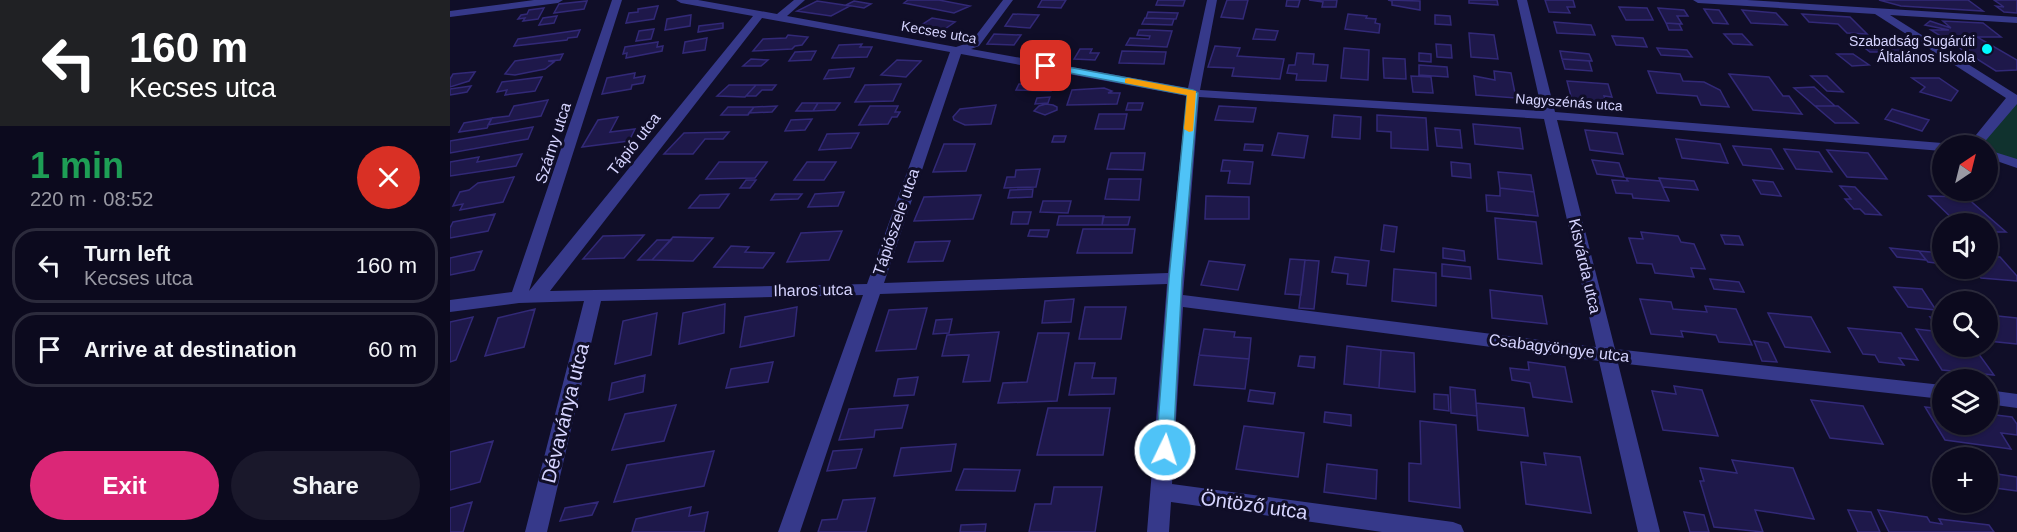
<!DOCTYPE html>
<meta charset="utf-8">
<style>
:root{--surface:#0c0a1e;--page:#1a182b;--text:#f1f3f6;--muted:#9a9aa4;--line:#2c2b3c;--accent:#db2777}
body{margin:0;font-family:Arial,sans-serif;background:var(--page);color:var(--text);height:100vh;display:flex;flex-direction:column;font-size:22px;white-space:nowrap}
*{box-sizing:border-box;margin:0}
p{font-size:20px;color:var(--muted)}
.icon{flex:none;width:33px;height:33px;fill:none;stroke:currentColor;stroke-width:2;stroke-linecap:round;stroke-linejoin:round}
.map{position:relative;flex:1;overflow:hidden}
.details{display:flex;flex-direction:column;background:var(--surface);width:450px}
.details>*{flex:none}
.hud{background:#202124;color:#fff;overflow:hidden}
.needle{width:39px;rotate:35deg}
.fabs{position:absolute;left:1482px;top:135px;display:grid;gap:12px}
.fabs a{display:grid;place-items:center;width:66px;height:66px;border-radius:50%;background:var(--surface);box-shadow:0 2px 4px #0004,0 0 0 2px var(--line);font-size:30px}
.pin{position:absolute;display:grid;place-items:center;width:51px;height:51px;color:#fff;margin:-26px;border-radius:12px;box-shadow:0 3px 9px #0006}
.me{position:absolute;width:66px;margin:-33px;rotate:4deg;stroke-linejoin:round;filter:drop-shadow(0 0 4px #0008)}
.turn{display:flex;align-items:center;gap:21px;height:126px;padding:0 30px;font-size:27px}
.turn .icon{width:78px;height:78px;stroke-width:2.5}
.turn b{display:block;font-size:42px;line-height:51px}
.round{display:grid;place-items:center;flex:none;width:63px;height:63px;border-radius:32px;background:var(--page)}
.overview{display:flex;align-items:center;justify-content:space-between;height:102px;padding:0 30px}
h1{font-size:36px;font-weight:600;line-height:45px;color:#1e9e55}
.action{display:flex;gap:12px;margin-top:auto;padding:12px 30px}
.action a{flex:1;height:69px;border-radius:36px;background:var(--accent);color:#fff;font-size:24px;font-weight:600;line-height:69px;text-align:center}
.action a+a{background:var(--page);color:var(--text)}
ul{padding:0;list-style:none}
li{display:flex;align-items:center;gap:18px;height:75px;margin:0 12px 9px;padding:0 18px;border:3px solid var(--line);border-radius:24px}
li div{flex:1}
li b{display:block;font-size:22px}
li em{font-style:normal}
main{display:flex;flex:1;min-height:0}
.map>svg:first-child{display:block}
.green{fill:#10322e}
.building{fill:#1e184a;stroke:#322977;stroke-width:1.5}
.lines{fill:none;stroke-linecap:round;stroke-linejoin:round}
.minor{fill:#36398a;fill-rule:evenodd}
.route{fill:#4fc3f7;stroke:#337fa1;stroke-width:1.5}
.slow{fill:#f59e0b}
.poi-dot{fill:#00faff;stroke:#100e28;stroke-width:2}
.labels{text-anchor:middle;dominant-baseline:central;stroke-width:6;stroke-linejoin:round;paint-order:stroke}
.far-street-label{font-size:14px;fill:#d6d4ff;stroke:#100e28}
.far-poi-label{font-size:14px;fill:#d6d4ff;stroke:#100e28;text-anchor:end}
.street-label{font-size:16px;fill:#d6d4ff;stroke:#100e28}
.near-street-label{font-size:20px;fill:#d6d4ff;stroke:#100e28}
</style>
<main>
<section class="details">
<div class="hud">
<div class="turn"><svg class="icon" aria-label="left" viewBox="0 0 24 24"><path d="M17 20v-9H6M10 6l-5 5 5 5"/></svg><div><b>160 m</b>Kecses utca</div></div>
</div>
<div class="overview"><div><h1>1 min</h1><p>220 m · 08:52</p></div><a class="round" style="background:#d93025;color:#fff"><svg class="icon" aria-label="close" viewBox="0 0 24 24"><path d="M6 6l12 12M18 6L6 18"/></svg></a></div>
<ul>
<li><svg class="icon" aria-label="left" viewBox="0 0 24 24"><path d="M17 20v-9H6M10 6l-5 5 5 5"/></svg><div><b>Turn left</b><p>Kecses utca</p></div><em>160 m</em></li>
<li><svg class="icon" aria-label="arrive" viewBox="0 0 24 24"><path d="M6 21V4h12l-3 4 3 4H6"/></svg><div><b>Arrive at destination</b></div><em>60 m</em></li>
</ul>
<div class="action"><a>Exit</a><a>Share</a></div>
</section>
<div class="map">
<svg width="1567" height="532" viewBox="0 0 1567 532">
<rect width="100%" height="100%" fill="#100e28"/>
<path class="green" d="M1567 100V164L1538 154V146H1523Z"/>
<path class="building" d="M489 0 520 6 504 13 454 3 458 0Z
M592 0H616L611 8 588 7Z
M708 0H735L733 6 706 5Z
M777 0H798L793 19 771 17Z
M837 0H850L848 7 836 6Z
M859 0H887L886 7H872L873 2Z
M938 0 970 1V10L942 5V1Z
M1019 0H1047L1048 5 1019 3Z
M1095 0H1123L1125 7H1117L1120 13 1099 12Z
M1429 0H1518L1533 11 1451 6Z
M1544 0H1567V13L1554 12 1546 6 1554 7Z
M137 1 134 9 104 13 109 4Z
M367 1 400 6 381 16 347 11Z
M404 1 421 4 414 8 396 5Z
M208 6 204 19 176 23 179 13 188 12V9Z
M1169 7 1197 8 1203 20H1176Z
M94 8 88 19 73 21 75 18 68 19 71 15 77 14 79 10Z
M1208 8 1234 10 1238 16H1227L1232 24 1216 23Z
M1254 9 1269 10 1278 24 1263 23Z
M1292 10 1326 13 1337 25 1301 23Z
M698 12 728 13 726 19 696 18Z
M563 14 589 15 580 28 555 26Z
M898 14 917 16 916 18 926 19 925 23 930 24 929 33 895 29Z
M1352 14 1400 17 1417 34 1397 33 1388 24 1359 22Z
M241 15 240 26 215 30 217 19Z
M985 15 1000 16 1001 25 985 24Z
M107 16 104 23 89 25 93 18Z
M482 18 505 22 489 33 465 29Z
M695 18H696L724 19 722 25 692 24Z
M1480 21 1501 28 1493 21 1533 23 1551 37H1527L1567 60V70L1546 71 1481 30H1499L1475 25Z
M1104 22 1141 25 1145 35 1107 33Z
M273 23V28L248 32 249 26Z
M1216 23 1229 24 1232 30H1219Z
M204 29 201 39 186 41 189 31Z
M806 29 828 31 825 40 803 39Z
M130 30 127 37 118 38 117 40 64 46 68 39Z
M689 30H702L722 31 717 47 676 45 680 38 699 39 700 36 687 35Z
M1019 33 1044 35 1048 59 1021 57Z
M544 34 571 35 564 45 537 44Z
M1274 34H1292L1302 45 1283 44Z
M338 35 358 37 352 45 345 46 342 49 303 51 313 39 336 38Z
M1162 36 1193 38 1197 47 1166 45Z
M257 38 255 50 233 53 235 42Z
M208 42 207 47 213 46 212 51 176 58 177 53 173 54 175 47Z
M412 44 410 47H422L417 57 382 58 389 45Z
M986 44 1001 45 1002 58 987 57Z
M1411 45H1444L1455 52H1420Z
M765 46 790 48 787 56 834 59 830 79 782 76 784 68 758 67Z
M894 48 919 50 918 80 891 78Z
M1207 48 1237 50 1242 57 1211 55Z
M630 49H642L640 53H649L645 60 624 59Z
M366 51 361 60 339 61 345 52Z
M672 51 716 52 714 64 669 63Z
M1110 51 1139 54 1142 61 1112 59Z
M847 53 864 54 863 64 878 65 876 81 846 80 847 74 837 73 839 65H845Z
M969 53 981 54V62L969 61Z
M113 54 110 60 98 61 104 62 95 69 65 75 55 74 65 61Z
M1387 54H1403L1419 65 1402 66Z
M933 58 955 59 956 79 934 78Z
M301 59 318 60 311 66H293Z
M1112 59 1139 61 1142 71 1115 69Z
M447 60 471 61 456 77 431 75Z
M969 65 997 67 998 77 969 75Z
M404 68 400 77 374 79 379 70Z
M1044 71 1061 73 1066 98 1026 95 1024 76 1045 80Z
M1198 71 1230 74 1233 81 1254 82 1270 90 1279 107 1251 105 1247 96 1207 93Z
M25 72 19 81 0 87V79L3 74Z
M185 73 184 78 195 76 193 83 182 85 181 89 152 94 157 78Z
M1279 74 1319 77 1333 96H1339L1352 114 1303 110Z
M961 76 981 77 983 93 963 92Z
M1361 76H1377L1393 92 1377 91Z
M92 77 85 91 55 95 57 90 47 92 52 82Z
M1462 78H1489L1508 91 1501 101 1470 92 1475 87Z
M579 80 606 81 601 91 566 90 569 84H577Z
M1117 81 1158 84 1162 97 1154 96 1157 106 1123 104Z
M451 84 443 101 405 102 415 85Z
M279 85H306L295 97 267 96Z
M306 85H326L322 90H312L306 96H296Z
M21 86 17 92 0 95V89Z
M1364 87 1385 106H1365L1344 88Z
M654 88 662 91 658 93H670L667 104 617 105 622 90Z
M600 97 598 103 585 104 587 98Z
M98 100 91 116 38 125 42 118 59 116 64 106Z
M352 103H368L363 111H346Z
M368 103H390L385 110 363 111Z
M678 103H693L691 110H676Z
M596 104 603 105 607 107V110L595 115 584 111 589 106Z
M546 105 541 124 515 125 504 120 503 117 510 109Z
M327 106 322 112 299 113 304 107Z
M420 106H448L445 112H450L447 117H442L438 124 409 125Z
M769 106 806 108 803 122 765 120Z
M1365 106H1388L1408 123H1385Z
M278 107H304L298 115H271Z
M1442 109 1479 120 1472 131 1435 119Z
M649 114H677L674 129H645Z
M884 115 911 117 910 139 882 137Z
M927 115 976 118 978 150 941 148V132L927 131Z
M168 117 160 132 185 129 179 141 132 147 148 120Z
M42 118 37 128 9 132 14 123Z
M362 119 355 130 335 131 341 120Z
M1023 124 1070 128 1073 149 1025 144Z
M83 127 78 139 0 153V141Z
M985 128 1010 130 1012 148 987 146Z
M1135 130 1167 133 1173 154 1140 150Z
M279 132 273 139H255L243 154H214L234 133Z
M409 133 401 148 369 150 377 134Z
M828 133 858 136 854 158 822 155Z
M604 136H616L614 142H602Z
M1226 139 1270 144 1278 163 1232 158Z
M494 144H525L516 171 483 172Z
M795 144 813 145 812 151 794 150Z
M1283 146 1321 149 1333 169 1293 165Z
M1334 149 1369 152 1382 172 1346 169Z
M1377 150 1418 153 1437 179 1397 177Z
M661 153H695L693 170 657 169Z
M72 154 66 166 0 176V162L29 157 27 162Z
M773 160 803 162 800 184 778 183 780 171H771Z
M1142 160 1169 163 1174 177 1147 174Z
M269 162H317L305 178 256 179Z
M357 162H386L374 180H344Z
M1001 162 1020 164 1021 178 1002 176Z
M590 169 586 187 554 188 557 177H565L566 170Z
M1048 172 1081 175 1084 192 1050 188Z
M64 177 53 202 10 210 13 204 3 206 10 192 19 190 28 183Z
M1176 178 1210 181 1219 201 1183 198 1182 194 1166 193 1162 180 1178 181Z
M1209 178 1244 181 1248 190 1213 187Z
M659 179H691L689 200 655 199Z
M296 180H306L300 188H290Z
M1303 180 1323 182 1331 196 1311 194Z
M1390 186 1405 187 1431 215 1415 214 1410 209H1404L1395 199H1401Z
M1050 188 1084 192 1088 216 1037 211 1036 195 1050 196Z
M583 189 582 197 558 198 560 190Z
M394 192 388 206 358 207 365 194Z
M279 194 269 208H239L250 195Z
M325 194H352L348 199 321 200Z
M531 195 523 219 464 221 474 197Z
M756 196 799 197V219H755Z
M1479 196 1516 197 1556 232H1538V224H1508Z
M593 201H621L618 213 590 212Z
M563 212H581L578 224H561Z
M45 214 38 231 0 238V228L3 222Z
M609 216H654L652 225H607Z
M653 217H680L678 225H652Z
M1045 218 1086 222 1092 264 1048 259Z
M934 225 947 227 944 252 931 250Z
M633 229H685L682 253H627Z
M580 230H599L597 237 578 236Z
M392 231 379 260 337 262 351 233Z
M1191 232 1228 236 1231 242 1244 244 1255 269 1241 268 1244 277 1205 273 1202 264 1187 263 1179 238 1193 239Z
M194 235 174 258 133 259 153 236Z
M1271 235 1289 236 1293 245 1275 244Z
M223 237 263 238 243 261 202 260Z
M207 240H221L202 260H188Z
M500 241 493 261 458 262 465 242Z
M281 246 299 247 295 252 324 253 313 268 264 267Z
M993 248 1014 251 1015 261 993 258Z
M1440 248 1469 251 1476 260 1447 257Z
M32 251 24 270 0 275V258Z
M1469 251 1492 253V264L1478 262Z
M1538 256 1550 257 1567 276V281L1531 278 1523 268H1538Z
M885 257 919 261 916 286 897 284 898 274 882 272Z
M840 259 855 260 851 295 835 294Z
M855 260 869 261 864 309 849 308Z
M759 261 795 265 788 290 751 285Z
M992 264 1020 267 1021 279 992 276Z
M944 269 986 273V306L942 301Z
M1260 279 1289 282 1294 292 1264 289Z
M1444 287 1472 289 1486 310 1458 307Z
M1040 290 1092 296 1097 324 1042 318Z
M624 299 621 322 592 323 595 301Z
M1190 299 1221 302 1223 309 1257 312 1255 306 1286 309 1302 345 1269 342 1266 335 1231 331 1233 337 1201 334Z
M275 304 274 333 229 344 233 313Z
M347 307 344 336 290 347 295 317Z
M635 307H676L671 339H629Z
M477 308 466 349 426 351 439 310Z
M85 309 74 347 35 356 48 318Z
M207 313 201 355 165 364 173 321Z
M1318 313 1361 317 1380 352 1335 347Z
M1538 315 1567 318V344L1538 341Z
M23 317 6 360 0 362V322Z
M1480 317 1492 318V334Z
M502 319 499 333 483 334 486 320Z
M1398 328 1451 333 1468 360 1449 358 1454 365 1429 362 1425 355 1413 354Z
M754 329 785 332 784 337 801 338 799 359 749 355Z
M1466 329 1483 331 1492 343V346H1523L1544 375 1492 370Z
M549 332 540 381 513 382 519 355 492 356 497 335Z
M588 333H619L607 401 548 403 553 383 577 382Z
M1304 341 1318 343 1327 362 1312 361Z
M897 346 931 350 929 388 894 384Z
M931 350 964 353 965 392 929 388Z
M749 355 799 359 795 389 744 385Z
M850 356 865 357 864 368 848 366Z
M323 362 318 382 276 388 281 369Z
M1078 362 1115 367 1122 402 1083 397 1080 383 1062 380 1060 368 1079 370Z
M625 363H645L642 378H666L664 394 619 395Z
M195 375 193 392 159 400 162 383Z
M468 377 464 395 444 396 448 379Z
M1224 386 1252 390 1268 436 1213 430 1202 391 1226 394Z
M1000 387 1025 390 1027 416 1001 413Z
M800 390 825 393 823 404 798 401Z
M984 394 998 395 999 411 984 409Z
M1361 400 1413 406 1433 444 1380 438Z
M1026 403 1074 408 1078 436 1028 430Z
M226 405 214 441 162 450 175 414Z
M458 405 452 428 425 430 424 437 389 440 399 409Z
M1475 407 1492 409V424H1538V414L1562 417 1567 424V435L1551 433 1561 449 1495 440Z
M598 408H660L653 455H587Z
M875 412 901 415V426L874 422Z
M970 421 1006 425 1010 508 959 501V463L971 464Z
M794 426 854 433 848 477 786 469Z
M43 441 30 482 0 490V452Z
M506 444 501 471 444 476 451 448Z
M412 449 406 468 377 471 383 451Z
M264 451 254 486 164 502 177 465Z
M1094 453 1130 457 1141 513 1076 504 1071 462 1096 465Z
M1282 460 1343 468 1364 519 1305 510 1313 532 1264 527 1250 481H1254L1250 468 1287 473Z
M877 464 927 470 926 499 874 492Z
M1538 468 1541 473 1567 477V491L1538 487Z
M514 469 570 470 565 491 506 490Z
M604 487H652L645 532H579L585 504H601Z
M425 498 416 532H368L372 520 387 519 393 500Z
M22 502 13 532H0V508Z
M148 502 142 515 110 521 115 508Z
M241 507 239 516 258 512 254 532H182L186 519Z
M1398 510 1421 512 1430 532H1408Z
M1428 510 1477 517 1480 522 1492 524 1489 519 1539 525 1544 532H1439Z
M1234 512 1254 515 1259 532H1240Z
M536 524 535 532H510L511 525Z"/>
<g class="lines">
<path class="minor" d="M84 0H113L108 3 0 17V11Z
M162 0H172L79 291 303 16 231 3 226 0H248L327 14 344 0H355L337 16 506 47 521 42 553 0H563L529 46 521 49 738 88 757 0H767L750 90 1092 111 1067 0H1077L1105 112 1492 143 1498 146H1492V151L1107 120 1165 349 1492 385V399L1168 363 1210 532H1188L1149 361 733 307 722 484 1003 522 1011 525 1014 532H932L721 502 719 532H697L717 284 430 294 350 532H328L413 295 151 301 97 532H75L134 301 69 303 0 312V300L62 292ZM312 18 500 52 417 284 100 291ZM511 54 737 96 718 273 434 283ZM749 97 1094 119 1146 347 733 295Z
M1243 0H1297L1567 17V23L1440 15 1567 95V104L1531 146H1517L1556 98 1425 14 1248 3Z
M1538 150 1567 159V168L1538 158Z
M1538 390 1567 394V408L1538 404Z"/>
</g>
<path class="route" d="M596 63 743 90 748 93 732 278 723 450 721 454 715 456 709 454 706 450 719 278 737 95 593 68V64Z"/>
<path class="slow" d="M678 78 746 91 743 131 739 132 734 129 737 95 675 83V79Z"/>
<circle class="poi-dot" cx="1537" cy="49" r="6"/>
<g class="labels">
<g class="far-street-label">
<text transform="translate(489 32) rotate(10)">Kecses utca</text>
<text transform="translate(1119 102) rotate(4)">Nagyszénás utca</text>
</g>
<g class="far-poi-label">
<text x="1525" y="41">Szabadság Sugárúti<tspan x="1525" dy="16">Általános Iskola</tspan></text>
</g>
<g class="street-label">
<text transform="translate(103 143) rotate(-72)">Szárny utca</text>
<text transform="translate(184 144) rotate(-52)">Tápió utca</text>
<text transform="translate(446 222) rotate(-71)">Tápiószele utca</text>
<text transform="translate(1135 266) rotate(77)">Kisvárda utca</text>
<text transform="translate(363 290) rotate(-1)">Iharos utca</text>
<text transform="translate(1109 348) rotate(7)">Csabagyöngye utca</text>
</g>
<g class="near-street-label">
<text transform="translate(115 413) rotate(-76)">Dévaványa utca</text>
<text transform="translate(804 505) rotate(8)">Öntöző utca</text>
</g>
</g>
</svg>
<div class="fabs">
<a><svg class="needle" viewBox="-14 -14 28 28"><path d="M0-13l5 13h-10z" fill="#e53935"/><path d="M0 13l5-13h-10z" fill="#9a9aa4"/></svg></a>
<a><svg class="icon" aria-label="sound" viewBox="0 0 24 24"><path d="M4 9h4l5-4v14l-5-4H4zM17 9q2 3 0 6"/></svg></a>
<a><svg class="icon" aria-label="search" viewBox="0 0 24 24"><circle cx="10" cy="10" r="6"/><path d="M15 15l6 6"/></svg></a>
<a><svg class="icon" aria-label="layers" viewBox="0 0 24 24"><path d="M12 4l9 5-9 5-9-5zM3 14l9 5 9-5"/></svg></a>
<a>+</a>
</div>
<div class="pin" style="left:596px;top:66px;background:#d93025"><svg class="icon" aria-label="arrive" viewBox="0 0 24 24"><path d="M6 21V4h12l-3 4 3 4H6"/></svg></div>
<svg class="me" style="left:715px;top:450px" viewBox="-20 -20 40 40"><circle r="17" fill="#4fc3f7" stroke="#fff" stroke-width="3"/><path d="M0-11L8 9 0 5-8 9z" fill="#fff"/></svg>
</div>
</main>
